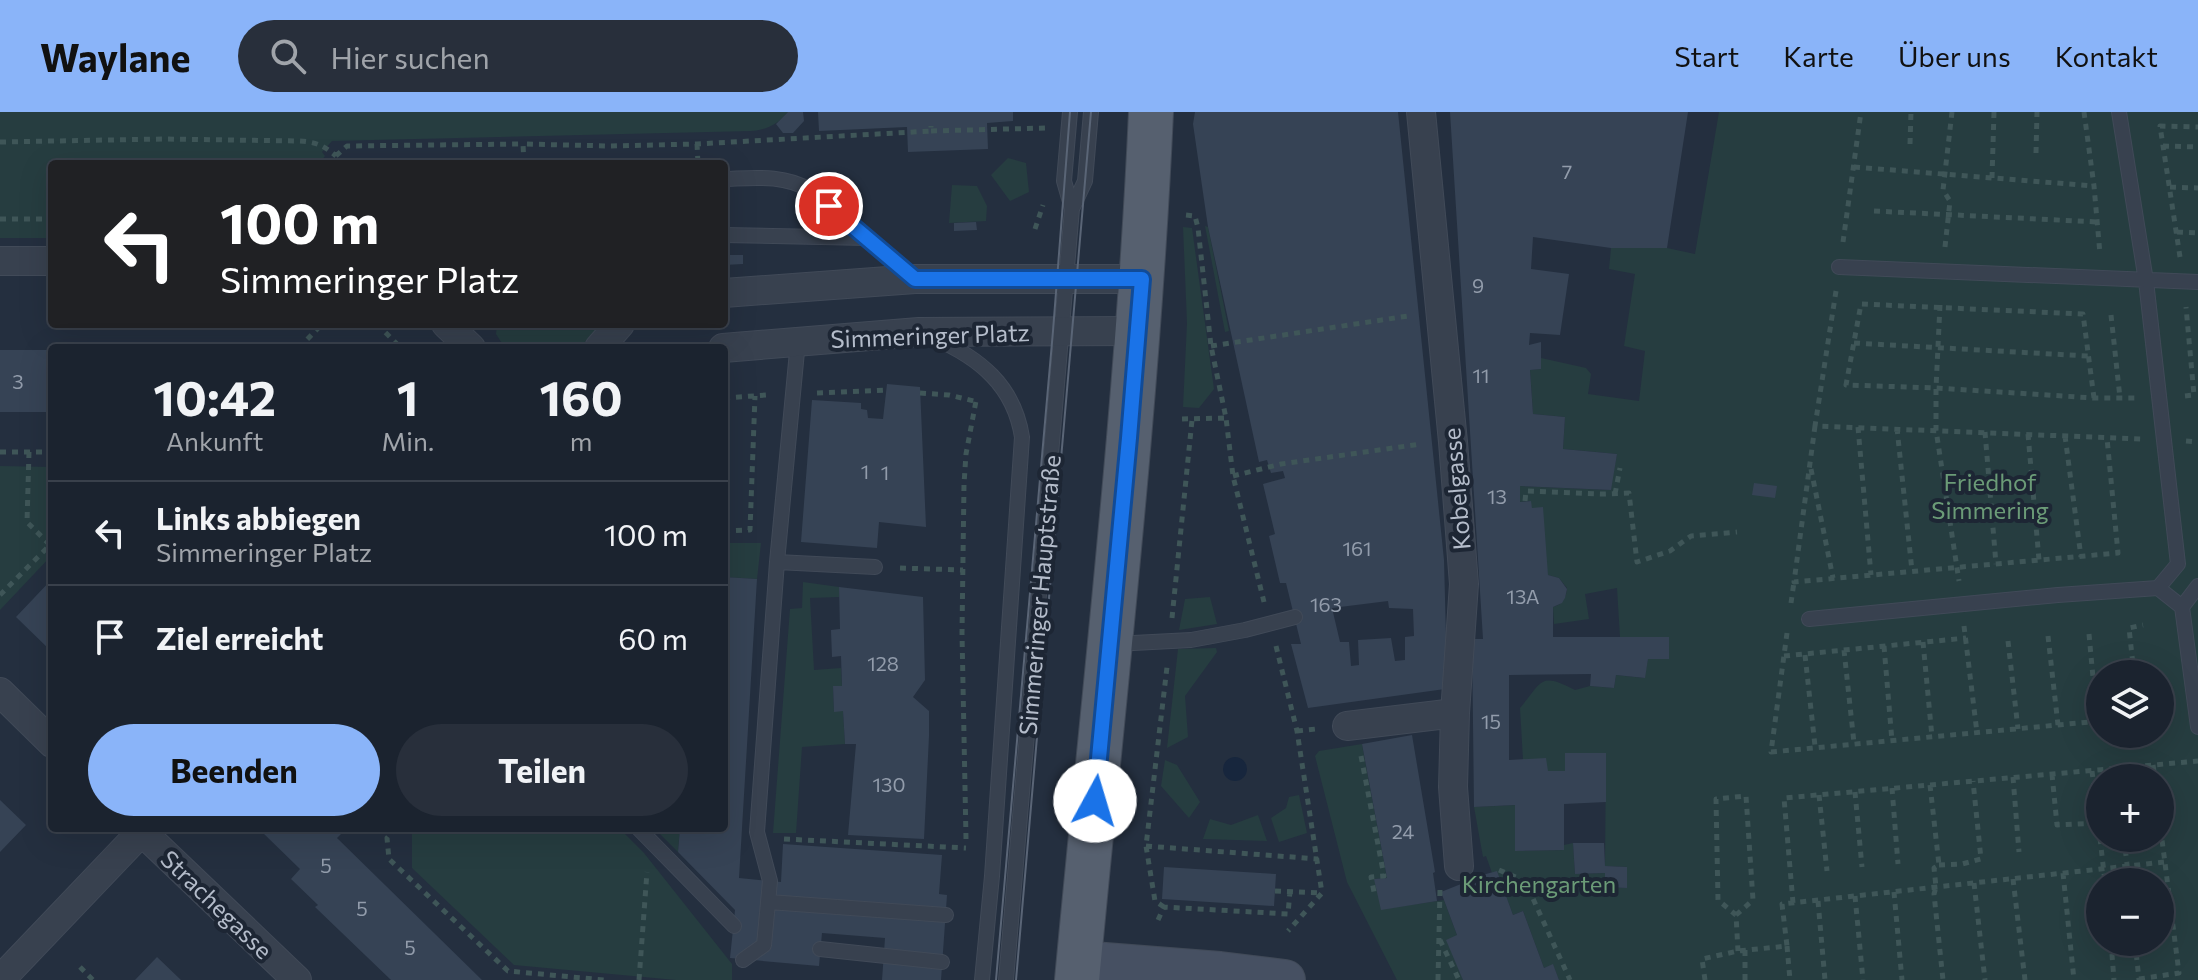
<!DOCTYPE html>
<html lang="de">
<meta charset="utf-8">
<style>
:root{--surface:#1b232f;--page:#282f3b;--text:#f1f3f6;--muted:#a0a4aa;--line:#39404b;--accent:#8ab4f9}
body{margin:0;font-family:Commissioner,sans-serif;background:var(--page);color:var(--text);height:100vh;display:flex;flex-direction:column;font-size:30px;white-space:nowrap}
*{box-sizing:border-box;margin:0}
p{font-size:26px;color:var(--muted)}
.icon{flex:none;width:44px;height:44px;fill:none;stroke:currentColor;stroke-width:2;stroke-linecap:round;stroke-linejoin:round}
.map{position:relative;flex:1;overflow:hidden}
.side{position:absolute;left:48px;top:232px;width:680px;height:488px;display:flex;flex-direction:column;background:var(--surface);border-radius:8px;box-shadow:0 8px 32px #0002,0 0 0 2px var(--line)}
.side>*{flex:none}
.top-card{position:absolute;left:48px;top:48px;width:680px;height:168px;border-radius:8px;box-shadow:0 8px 32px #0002,0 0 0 2px var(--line);background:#202124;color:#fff;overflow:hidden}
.tools{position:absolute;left:2086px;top:548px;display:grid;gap:16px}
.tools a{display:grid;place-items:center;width:88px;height:88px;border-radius:50%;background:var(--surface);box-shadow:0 8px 32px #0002,0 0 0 2px var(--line);font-size:40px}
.pin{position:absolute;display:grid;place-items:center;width:68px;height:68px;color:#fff;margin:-34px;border:4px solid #fff;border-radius:50%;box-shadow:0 2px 8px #0007}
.me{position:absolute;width:88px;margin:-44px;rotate:6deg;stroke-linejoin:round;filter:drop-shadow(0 0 6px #0008)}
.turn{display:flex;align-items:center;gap:28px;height:168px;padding:0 40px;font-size:36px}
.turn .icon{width:104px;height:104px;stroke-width:2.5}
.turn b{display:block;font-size:56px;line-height:68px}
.eta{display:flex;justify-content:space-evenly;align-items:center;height:136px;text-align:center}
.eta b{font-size:48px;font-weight:700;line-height:56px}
.cta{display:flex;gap:16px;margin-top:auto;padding:16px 40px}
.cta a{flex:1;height:92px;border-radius:48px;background:var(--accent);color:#111;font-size:32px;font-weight:700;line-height:92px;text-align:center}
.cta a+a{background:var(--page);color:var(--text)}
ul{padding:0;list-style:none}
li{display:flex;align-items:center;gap:24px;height:104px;padding:0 40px;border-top:2px solid var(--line)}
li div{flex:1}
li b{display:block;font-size:30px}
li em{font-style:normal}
header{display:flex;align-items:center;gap:48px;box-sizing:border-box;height:112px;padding:0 40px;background:var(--accent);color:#111}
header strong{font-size:38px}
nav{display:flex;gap:44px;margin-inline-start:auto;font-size:28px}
.search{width:560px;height:72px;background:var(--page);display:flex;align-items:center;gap:20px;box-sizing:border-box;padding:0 28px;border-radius:44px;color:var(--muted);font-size:30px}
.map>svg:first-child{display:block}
.green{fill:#263d40;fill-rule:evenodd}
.water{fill:#17263d}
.building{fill:#364355;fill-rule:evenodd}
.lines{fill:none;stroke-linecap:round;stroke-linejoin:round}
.service-casing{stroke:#414a58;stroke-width:16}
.minor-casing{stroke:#414a58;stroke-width:30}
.secondary-casing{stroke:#414a58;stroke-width:42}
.primary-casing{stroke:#414a58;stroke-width:46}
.path{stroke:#3f5658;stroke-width:5;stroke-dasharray:6 6;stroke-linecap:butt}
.service{stroke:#38414f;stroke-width:14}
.minor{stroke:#38414f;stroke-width:28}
.secondary{stroke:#465062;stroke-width:40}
.primary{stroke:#56606f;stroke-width:44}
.tram{stroke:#5a6576;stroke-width:2}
.route-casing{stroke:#114b97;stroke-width:20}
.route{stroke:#1a73e8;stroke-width:14}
.labels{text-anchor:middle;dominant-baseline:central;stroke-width:8;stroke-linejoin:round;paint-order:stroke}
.number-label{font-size:20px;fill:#929cab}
.street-label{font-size:24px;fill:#b4bcca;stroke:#1d2634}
.park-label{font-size:24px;fill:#6b9b77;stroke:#1d2634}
</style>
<header>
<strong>Waylane</strong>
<div class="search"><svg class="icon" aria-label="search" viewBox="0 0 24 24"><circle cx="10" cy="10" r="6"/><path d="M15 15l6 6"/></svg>Hier suchen</div>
<nav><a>Start</a><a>Karte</a><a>Über uns</a><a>Kontakt</a></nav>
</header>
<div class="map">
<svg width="2198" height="868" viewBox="0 0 2198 868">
<rect width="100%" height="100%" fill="#242f3f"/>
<path class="green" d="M0 0H788C778 12 767 18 751 19L332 29 322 40 325 44 320 50 316 46 310 52H52V126H0Z
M1719 0H2198V868H1559L1553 853 1544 856 1523 799 1513 803 1497 760 1492 761 1486 744 1483 745 1474 695 1515 693 1516 739 1564 738V733L1573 731 1575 762 1605 761V775L1627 776V755L1605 754 1606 641H1565V659H1548L1523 648 1520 596C1543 568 1540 560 1575 578L1590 574 1614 576 1616 563 1644 566 1648 547H1669V525H1620L1617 476 1585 482 1589 507 1554 512 1553 495C1563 492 1566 486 1567 476L1559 466 1548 463 1530 389 1520 390V374L1610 378 1617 342 1563 337 1565 305 1533 302 1530 258 1541 257V246L1586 256 1591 262 1588 282 1639 289 1645 239 1624 234 1635 162 1609 157 1611 136H1667L1695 142ZM2100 562H2160V622H2100ZM2100 666H2160V726H2100ZM2100 770H2160V830H2100Z
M1008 46 1026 51 1029 80 1010 89 991 63Z
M952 73 977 74 987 94 986 109 949 111Z
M1205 114 1208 115 1229 219 1225 220Z
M1183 115 1192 116 1214 277 1199 296 1183 295 1187 211Z
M497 212H601L579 236H505L496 222Z
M0 354 52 355V443L0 498Z
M724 431H761L757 467 724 465Z
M803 470 839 475V485L810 486 814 558 841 556 842 574 833 575 834 599H843L845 632 802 635 796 721H773L790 497 802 496Z
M1210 485 1217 512 1179 518 1185 487Z
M1216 536 1217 540 1185 584 1188 625 1167 636 1178 537Z
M1362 632 1387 766 1375 767 1382 797 1444 788 1457 823 1463 868H1397L1347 770 1315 644 1319 639Z
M1165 648 1177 653 1200 690 1189 706 1161 674Z
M1299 683 1307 721 1279 730 1271 706 1286 696 1289 685Z
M1258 703 1267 729 1203 727 1210 707 1231 713Z
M412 716H619L644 741 732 852V868H676L514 853 412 756Z
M654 716H680L678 740Z"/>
<path class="water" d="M1223 657a12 12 0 1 1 24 0a12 12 0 1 1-24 0Z"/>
<path class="building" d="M788 0H803L804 9 793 21H783L776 12Z
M818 0H1013V9L987 11 988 37 908 40 907 15 819 19Z
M1195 0H1398L1444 448 1446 524 1445 577 1308 596 1291 532H1301L1286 471H1280L1269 424 1275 422 1263 372 1285 366 1283 359 1271 361 1267 348 1259 350 1208 115 1193 12ZM1388 489 1389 496 1413 497 1414 524 1405 525V548L1395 549 1391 526 1358 528 1359 553 1351 554 1349 530H1340L1332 496Z
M1450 0H1688L1667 136H1611L1533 125 1531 157 1569 162 1560 223 1530 221 1529 233 1541 230V257L1530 258 1533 302 1565 305 1563 337 1617 342 1611 378 1520 374V390L1531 389 1532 396 1543 395 1548 463 1559 466 1567 477 1565 486 1562 491 1553 495V525H1669V547H1648L1645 566 1616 563 1614 576 1590 574 1591 562 1509 563V648L1546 646 1548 659H1565V641H1606V690L1564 692V738L1515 739V693L1474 695 1472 527H1483Z
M976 110 977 118 954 119V111Z
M724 143H743V152L724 153Z
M0 238H52V300H0Z
M887 272 920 275 926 415 879 410 877 436 801 430 812 288 861 291V297L867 298 868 306 883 307Z
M1754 371 1777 374 1775 386 1752 383Z
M724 465 757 467 739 766 781 770 783 732 942 743 939 782 947 783 941 868H882L885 826 822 821 819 854 730 846 735 798 678 740 680 716H724Z
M52 467V540L16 505Z
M839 475 923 485 925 568 913 585 929 599V624L924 727 848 723 856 632H845L843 599 834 600 833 574H842L841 544 832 545 831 518 840 517Z
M1412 623 1435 760 1433 761 1437 789 1381 798 1374 767 1387 766 1362 632Z
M0 688 26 713 0 740Z
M265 716H347L337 726 482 868H391L315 795 318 793 291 767 300 757 262 720Z
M1573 731H1604L1605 754 1627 755V776L1605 775V761L1575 762Z
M1164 755 1276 762 1274 794 1162 787Z
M1497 759 1513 803 1523 799 1544 856 1553 852 1559 868H1463L1446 828 1457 823 1441 780 1486 762Z
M157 845 181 868H135Z"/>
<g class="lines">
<defs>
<path id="service" d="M2119 0 2146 169 2178 452 2158 476
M724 67C754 66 783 62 810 78L913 165
M1072 97 1085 69 1091 0
M724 123 867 126
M1839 155 2198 170
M934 226C980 246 1014 274 1022 325L992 764 982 868
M777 450 875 455
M2182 495 2198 474
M1809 507 2058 483 2158 476 2182 495 2198 615
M1114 532 1191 528 1245 518 1295 505
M638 716 734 814
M769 790 946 803
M820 837 942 850
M743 848 764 833 770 769 757 720 777 450 798 229
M1006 868 1072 97 1064 69 1070 0"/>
<path id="minor" d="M1421 0 1453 330 1464 472 1455 601 1453 675 1459 754
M0 149H52
M724 181 915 167H1142
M446 212 471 236
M599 236 620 212
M723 236 919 220 1138 219
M0 580 52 631
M1347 614 1455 601
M138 716 297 868
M0 868 145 716"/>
<path id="secondary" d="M1079 849 1220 860 1285 868"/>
<path id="primary" d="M1077 868C1104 579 1138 290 1151 0"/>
</defs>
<use href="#service" class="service-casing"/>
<use href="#minor" class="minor-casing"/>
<use href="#secondary" class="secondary-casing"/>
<use href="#primary" class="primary-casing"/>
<path class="path" d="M2084 0 2094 74 2100 142
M931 19 1046 16
M0 30 163 27 299 29C316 30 323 33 336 44
M697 32 698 52
M1910 32 1911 0
M2163 34 2198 35
M2036 41 2037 0
M179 46V52
M327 52 347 34 523 32
M524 52 523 32 610 34 697 32 931 19V14
M1854 55 2094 74
M1992 66 1994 0
M2170 75 2198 76
M1874 99 2098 110
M1186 103 1195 104 1198 116 1211 234 1226 306 1233 364 1264 490
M0 107H52
M1035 117 1043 93
M2177 120 2198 121
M1843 130 1861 0
M1945 135 1950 89 1943 78 1952 0
M2180 145 2160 14 2198 15
M1836 179 1815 314 2141 327
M1940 193 1936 276V318L1959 469
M2111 203 2120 286
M377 212 401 236
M1854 231 2088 244
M1211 234 1408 204
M299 236 322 212
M817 281 886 278
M920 281 949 283 978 290
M2185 284 2194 283 2186 195
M724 286 767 283
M2094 286 2083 202 1861 192 1846 273 1936 276 2094 286H2135
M1182 307 1226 306
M1815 314 1794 470 2118 441 2107 326
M1858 315 1871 463
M1897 316 1912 459
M1985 320 1996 452
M2028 322 2039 448
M2065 324 2081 445
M2186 329 2198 330
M0 340H52
M29 340 27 410 52 435
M1811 357 1833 466
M1233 364 1281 352 1421 332
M1615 382 1620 356
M1525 389 1526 379 1603 382 1629 381 1637 450 1670 439 1691 424 1737 420
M724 419 750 418 755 284
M900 456 963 458
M0 483 50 433
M1791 491 1794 470
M1172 506 1192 308
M1964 514 1977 621
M1787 521 1771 640 2100 609
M2089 522 2097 609
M2048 524 2058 613
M2008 529 2018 617
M1923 530 1932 625
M1276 534 1297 619 1322 781
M1884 534 1892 629
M1844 538 1854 631
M1805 543 1815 634
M1784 544 1966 526
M2134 562 2129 516 2143 513
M1297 619 1316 617
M1361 644 1384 764 1371 765 1375 785
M2153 653 2155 666
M2117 656 2118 666
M2092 659 2100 725
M2052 662 2057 713 2098 711
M2013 665 2019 740
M1930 673 1939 753 1934 756 1936 775 1934 782 1943 868
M1892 676 1898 752
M1855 680 1862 755
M1819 683 1827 759
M396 716 387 726 389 747 508 859 604 868
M2100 726 2105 770
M2124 726 2129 770
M784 727 966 736
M966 727 962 521 964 372 966 342 976 289
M1146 734 1318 747
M1939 753 1962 752 1981 747 1973 669
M1499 758 1525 769 1570 868
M2063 761 2074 868
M2013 767 2025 868
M1974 771 1985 868
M1275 779 1322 781 1288 819
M1894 780 1902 868
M1855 784 1863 868
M1818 789 1825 868
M1793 791 1784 686 2198 649
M1164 795 1155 789 1146 734 1167 555
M1736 803 1753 788 1746 684 1716 687 1718 788 1736 803 1738 839
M1158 808 1164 795 1288 802 1290 779
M1440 828 1459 868
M2111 830 2114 868
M2135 830 2139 868
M1787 834 1790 868
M1745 838V868
M80 855 93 868
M2139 867 2179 861 2160 712
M639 868 647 760
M1438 868 1440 777
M1705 868 1702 847 1738 839 1787 834 1782 792 2164 750"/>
<use href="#service" class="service"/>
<use href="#minor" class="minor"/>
<use href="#secondary" class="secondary"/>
<use href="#primary" class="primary"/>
<path class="tram" d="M996 868 1053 219 1070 0
M1016 868 1091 0"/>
</g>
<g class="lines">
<defs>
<path id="route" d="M829 94 915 167H1142L1129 326 1095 689"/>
</defs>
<use href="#route" class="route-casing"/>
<use href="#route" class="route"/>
</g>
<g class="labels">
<g class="number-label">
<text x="1567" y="59">7</text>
<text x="1478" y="173">9</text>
<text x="1481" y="263">11</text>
<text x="18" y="269">3</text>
<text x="865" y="359">1</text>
<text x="885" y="360">1</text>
<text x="1497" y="384">13</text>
<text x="1357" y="436">161</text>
<text x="1523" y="484">13A</text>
<text x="1326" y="492">163</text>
<text x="883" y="551">128</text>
<text x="1491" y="609">15</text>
<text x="889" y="672">130</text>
<text x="1403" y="719">24</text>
<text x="326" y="753">5</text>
<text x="362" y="796">5</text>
<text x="410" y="835">5</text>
</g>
<g class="street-label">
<text transform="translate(930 223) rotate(-2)">Simmeringer Platz</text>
<text transform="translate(1456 377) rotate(-95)">Kobelgasse</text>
<text transform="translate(1039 483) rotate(-85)">Simmeringer Hauptstraße</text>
<text transform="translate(217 792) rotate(44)">Strachegasse</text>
</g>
<g class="park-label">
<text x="1990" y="369">Friedhof<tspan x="1990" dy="28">Simmering</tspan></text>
<text x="1539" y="771">Kirchengarten</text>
</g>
</g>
</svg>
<div class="tools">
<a><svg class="icon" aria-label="layers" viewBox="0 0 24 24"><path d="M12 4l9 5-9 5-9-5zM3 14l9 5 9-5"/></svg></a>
<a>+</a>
<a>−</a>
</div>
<div class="pin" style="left:829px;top:94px;background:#d93025"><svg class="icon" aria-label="arrive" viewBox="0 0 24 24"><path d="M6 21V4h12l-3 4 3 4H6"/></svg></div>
<svg class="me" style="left:1095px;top:689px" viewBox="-20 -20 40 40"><circle r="19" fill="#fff"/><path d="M0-13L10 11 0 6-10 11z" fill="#1a73e8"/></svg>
<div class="top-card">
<div class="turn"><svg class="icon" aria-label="left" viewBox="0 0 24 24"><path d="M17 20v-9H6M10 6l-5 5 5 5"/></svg><div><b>100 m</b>Simmeringer Platz</div></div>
</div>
<section class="side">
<div class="eta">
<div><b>10:42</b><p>Ankunft</p></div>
<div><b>1</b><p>Min.</p></div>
<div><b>160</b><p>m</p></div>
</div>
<ul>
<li><svg class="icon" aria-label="left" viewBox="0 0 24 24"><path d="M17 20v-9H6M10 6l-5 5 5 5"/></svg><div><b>Links abbiegen</b><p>Simmeringer Platz</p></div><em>100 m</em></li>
<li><svg class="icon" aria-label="arrive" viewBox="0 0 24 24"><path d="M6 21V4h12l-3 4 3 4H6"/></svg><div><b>Ziel erreicht</b></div><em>60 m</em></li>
</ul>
<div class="cta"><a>Beenden</a><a>Teilen</a></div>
</section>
</div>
